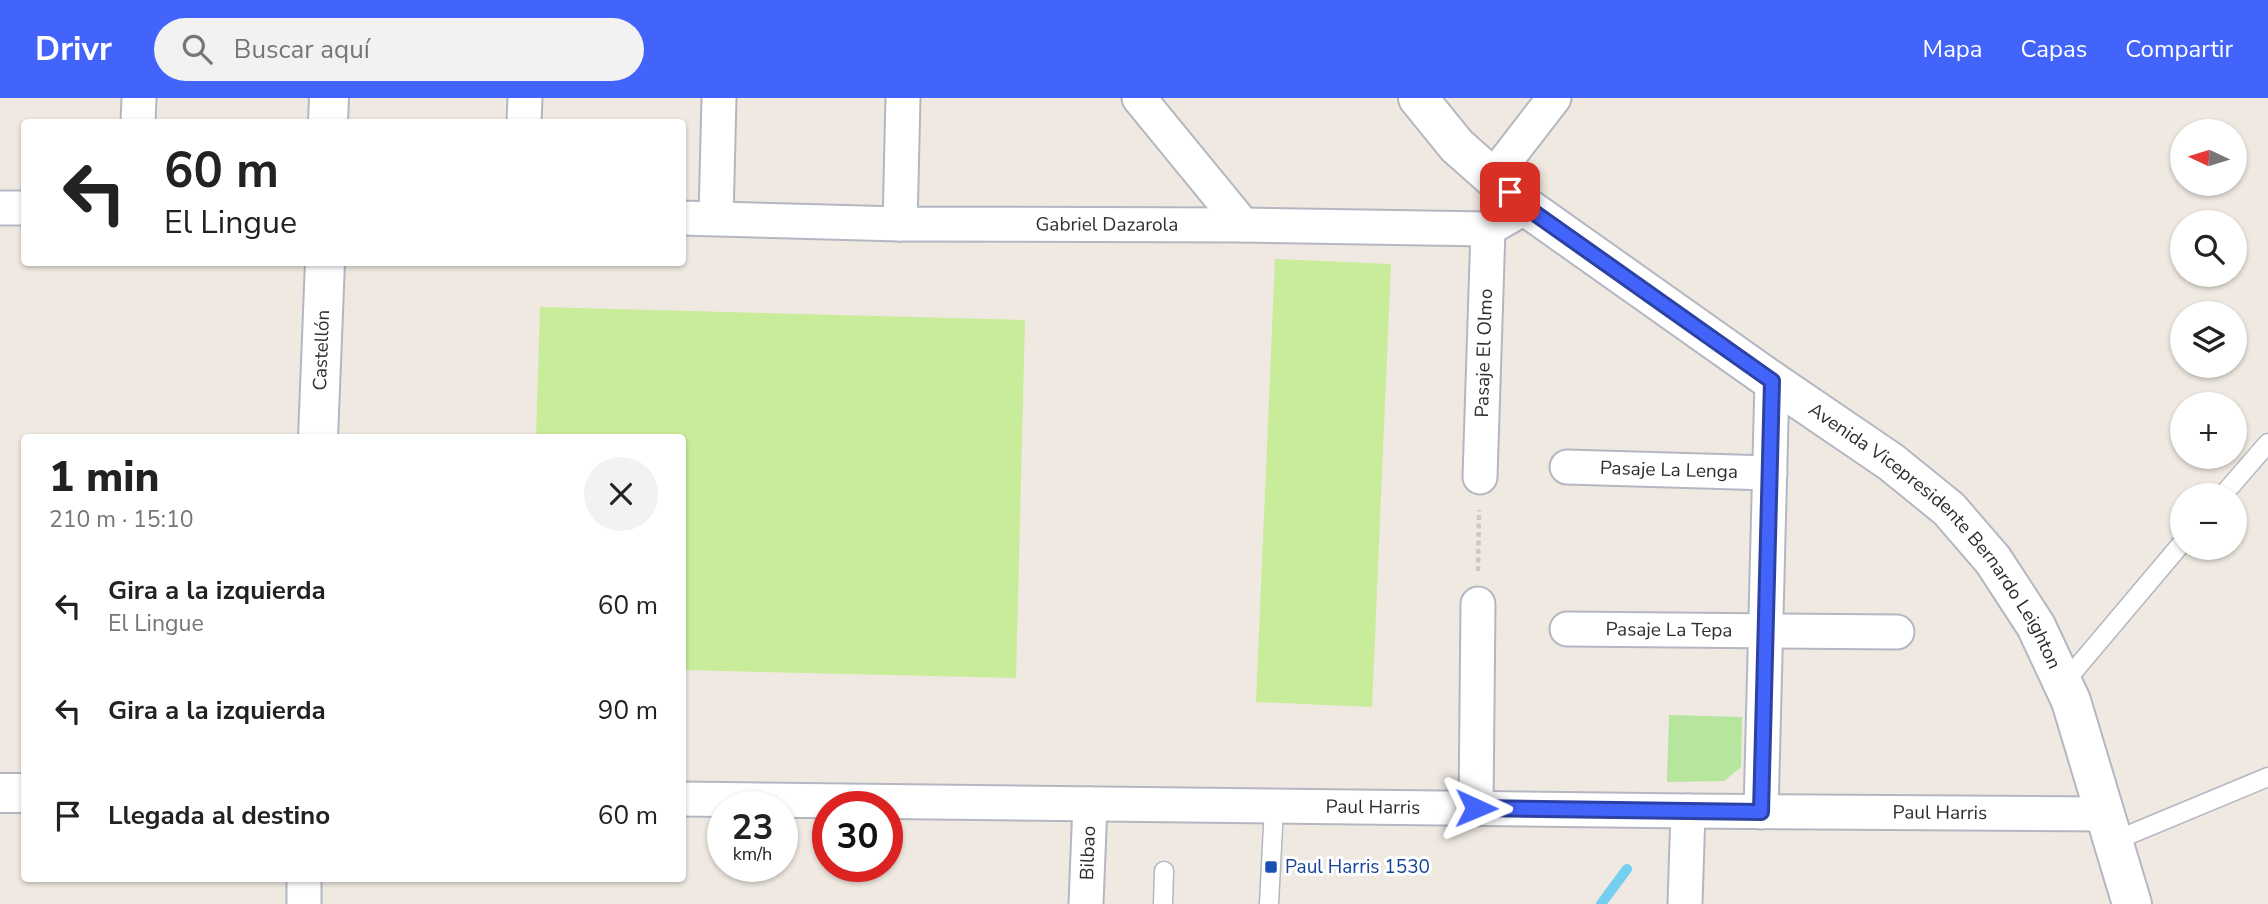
<!DOCTYPE html>
<html lang="es">
<meta charset="utf-8">
<style>
:root{--surface:#fff;--page:#f2f2f2;--text:#222;--muted:#767676;--accent:#4264fb}
body{margin:0;font-family:"Nunito Sans",sans-serif;background:var(--page);color:var(--text);height:100vh;display:flex;flex-direction:column;font-size:26px;white-space:nowrap}
*{box-sizing:border-box;margin:0}
p{font-size:23px;color:var(--muted)}
.icon{flex:none;width:38px;height:38px;fill:none;stroke:currentColor;stroke-width:2;stroke-linecap:round;stroke-linejoin:round}
.map{position:relative;flex:1;overflow:hidden}
.panel{position:absolute;left:21px;top:336px;width:665px;height:448px;display:flex;flex-direction:column;background:var(--surface);border-radius:7px;box-shadow:0 2px 5px #0004}
.panel>*{flex:none}
.top-card{position:absolute;left:21px;top:21px;width:665px;height:147px;border-radius:7px;box-shadow:0 2px 5px #0004;background:#fff;color:var(--text);overflow:hidden}
.needle{width:46px;rotate:274deg}
.controls{position:absolute;left:2170px;top:21px;display:grid;gap:14px}
.controls a{display:grid;place-items:center;width:77px;height:77px;border-radius:50%;background:var(--surface);box-shadow:0 2px 5px #0004;font-size:35px}
.speed{position:absolute;left:707px;top:693px;display:flex;gap:14px;font-size:35px;font-weight:700;text-align:center}
.speed>*{display:grid;place-content:center;width:91px;height:91px;border-radius:50%;background:var(--surface);box-shadow:0 2px 5px #0004;line-height:1}
.speed small{font-size:18px;font-weight:400}
.speed .limit{border:10px solid #d22;background:#fff;color:#111}
.pin{position:absolute;display:grid;place-items:center;width:60px;height:60px;color:#fff;margin:-30px;border-radius:14px;box-shadow:0 4px 10px #0006}
.me{position:absolute;width:77px;margin:-38px;rotate:91deg;stroke-linejoin:round;filter:drop-shadow(0 0 5px #0008)}
.turn{display:flex;align-items:center;gap:24px;height:147px;padding:0 28px;font-size:32px}
.turn .icon{width:91px;height:91px;stroke-width:2.5}
.turn b{display:block;font-size:49px;line-height:60px}
.round{display:grid;place-items:center;flex:none;width:74px;height:74px;border-radius:37px;background:var(--page)}
.overview{display:flex;align-items:center;justify-content:space-between;height:119px;padding:0 28px}
h1{font-size:42px;font-weight:800;line-height:52px}
ul{padding:0;list-style:none}
li{display:flex;align-items:center;gap:21px;height:105px;padding:0 28px}
li div{flex:1}
li b{display:block;font-size:26px}
li em{font-style:normal}
header{display:flex;align-items:center;gap:42px;box-sizing:border-box;height:98px;padding:0 35px;background:var(--accent);color:#fff}
header strong{font-size:33px}
nav{display:flex;gap:38px;margin-inline-start:auto;font-size:24px}
.search{width:490px;height:63px;background:var(--page);display:flex;align-items:center;gap:18px;box-sizing:border-box;padding:0 24px;border-radius:38px;color:var(--muted);font-size:26px}
.map>svg:first-child{display:block}
.green{fill:#b6e59e}
.pitch{fill:#c9ec9a}
.lines{fill:none;stroke-linecap:round;stroke-linejoin:round}
.stream{stroke:#75cff0;stroke-width:10}
.lane-casing{stroke:#b4b7c1;stroke-width:21}
.street-casing{stroke:#b4b7c1;stroke-width:37}
.secondary-casing{stroke:#b4b7c1;stroke-width:42}
.path{stroke:#c9c9c9;stroke-width:4.5;stroke-dasharray:5 3.5;stroke-linecap:butt}
.lane{stroke:#fff;stroke-width:18}
.street{stroke:#fff;stroke-width:33}
.secondary{stroke:#fff;stroke-width:38}
.route-casing{stroke:#2b41a3;stroke-width:18}
.route{stroke:#4264fb;stroke-width:12}
.transit-dot{fill:#1a4fb4;stroke:#fff;stroke-width:2.5}
.labels{text-anchor:middle;dominant-baseline:central;stroke-width:6;stroke-linejoin:round;paint-order:stroke}
.street-label{font-size:19px;fill:#2e2e2e;stroke:#fff}
.transit-label{font-size:19px;fill:#164399;stroke:#fff;text-anchor:start}
</style>
<header>
<strong>Drivr</strong>
<div class="search"><svg class="icon" aria-label="search" viewBox="0 0 24 24"><circle cx="10" cy="10" r="6"/><path d="M15 15l6 6"/></svg>Buscar aquí</div>
<nav><a>Mapa</a><a>Capas</a><a>Compartir</a></nav>
</header>
<div class="map">
<svg width="2268" height="806" viewBox="0 0 2268 806">
<rect width="100%" height="100%" fill="#efe9e1"/>
<path class="green" d="M1669 617 1742 619 1741 669 1724 683 1667 684Z"/>
<path class="pitch" d="M1275 161 1391 166 1372 609 1256 604Z
M540 209 1025 222 1016 580 683 572 682 340 536 339Z"/>
<g class="lines">
<path class="stream" d="M1601 806 1627 771"/>
<defs>
<path id="lane" d="M2223 397 2268 345
M2063 586 2182 445
M2114 743 2268 679
M1163 806 1164 773
M1269 806 1274 709"/>
<g id="street">
<path d="M1139 0 1243 127"/>
<path d="M138 24 139 0"/>
<path d="M524 24 525 0"/>
<path d="M1493 79 1554 0"/>
<path d="M0 110H24"/>
<path id="s1" d="M682 120 900 126 1243 127 1488 131 1526 109"/>
<path d="M716 120 719 0"/>
<path d="M900 126 903 0"/>
<path id="s2" d="M1567 369 1770 375"/>
<path id="s3" d="M1480 379 1488 131"/>
<path id="s4" d="M1567 531 1897 534"/>
<path id="s5" d="M682 701 1688 713 2105 716"/>
<path d="M1476 710 1478 506"/>
<path d="M1761 714 1772 283"/>
<path d="M304 806V780"/>
<path id="s6" d="M1086 806 1090 706"/>
<path d="M1685 806 1688 713"/>
</g>
<g id="secondary">
<path id="s7" d="M1418 0 1457 48 1526 109 1772 283 1891 364 1949 411 1993 462 2036 528 2071 603 2132 806"/>
<path d="M328 24 329 0"/>
<path id="s8" d="M318 340 325 164"/>
<path d="M0 695H24"/>
</g>
</defs>
<use href="#lane" class="lane-casing"/>
<use href="#street" class="street-casing"/>
<use href="#secondary" class="secondary-casing"/>
<path class="path" d="M1478 473 1479 412"/>
<use href="#lane" class="lane"/>
<use href="#street" class="street"/>
<use href="#secondary" class="secondary"/>
</g>
<g class="lines">
<defs>
<path id="route" d="M1476 710 1761 714 1772 283 1526 109 1510 94"/>
</defs>
<use href="#route" class="route-casing"/>
<use href="#route" class="route"/>
</g>
<rect class="transit-dot" x="1264" y="762" width="14" height="14" rx="3.5"/>
<g class="labels">
<g class="street-label">
<text stroke="none"><textPath href="#s1" startOffset="425">Gabriel Dazarola</textPath></text>
<text stroke="none"><textPath href="#s8" startOffset="88">Castellón</textPath></text>
<text stroke="none"><textPath href="#s3" startOffset="124">Pasaje El Olmo</textPath></text>
<text stroke="none"><textPath href="#s2" startOffset="102">Pasaje La Lenga</textPath></text>
<text stroke="none"><textPath href="#s7" startOffset="684">Avenida Vicepresidente Bernardo Leighton</textPath></text>
<text stroke="none"><textPath href="#s4" startOffset="102">Pasaje La Tepa</textPath></text>
<text stroke="none"><textPath href="#s5" startOffset="691">Paul Harris</textPath></text>
<text stroke="none"><textPath href="#s5" startOffset="1258">Paul Harris</textPath></text>
<text stroke="none"><textPath href="#s6" startOffset="51">Bilbao</textPath></text>
</g>
<g class="transit-label">
<text x="1285" y="769">Paul Harris 1530</text>
</g>
</g>
</svg>
<div class="controls">
<a><svg class="needle" viewBox="-14 -14 28 28"><path d="M0-13l5 13h-10z" fill="#e53935"/><path d="M0 13l5-13h-10z" fill="#767676"/></svg></a>
<a><svg class="icon" aria-label="search" viewBox="0 0 24 24"><circle cx="10" cy="10" r="6"/><path d="M15 15l6 6"/></svg></a>
<a><svg class="icon" aria-label="layers" viewBox="0 0 24 24"><path d="M12 4l9 5-9 5-9-5zM3 14l9 5 9-5"/></svg></a>
<a>+</a>
<a>−</a>
</div>
<div class="speed"><div>23<small>km/h</small></div><div class="limit">30</div></div>
<div class="pin" style="left:1510px;top:94px;background:#d93025"><svg class="icon" aria-label="arrive" viewBox="0 0 24 24"><path d="M6 21V4h12l-3 4 3 4H6"/></svg></div>
<svg class="me" style="left:1476px;top:710px" viewBox="-20 -20 40 40"><path d="M0-17L14 15 0 8-14 15z" fill="#4264fb" stroke="#fff" stroke-width="4"/></svg>
<div class="top-card">
<div class="turn"><svg class="icon" aria-label="left" viewBox="0 0 24 24"><path d="M17 20v-9H6M10 6l-5 5 5 5"/></svg><div><b>60 m</b>El Lingue</div></div>
</div>
<section class="panel">
<div class="overview"><div><h1>1 min</h1><p>210 m · 15:10</p></div><a class="round"><svg class="icon" aria-label="close" viewBox="0 0 24 24"><path d="M6 6l12 12M18 6L6 18"/></svg></a></div>
<ul>
<li><svg class="icon" aria-label="left" viewBox="0 0 24 24"><path d="M17 20v-9H6M10 6l-5 5 5 5"/></svg><div><b>Gira a la izquierda</b><p>El Lingue</p></div><em>60 m</em></li>
<li><svg class="icon" aria-label="left" viewBox="0 0 24 24"><path d="M17 20v-9H6M10 6l-5 5 5 5"/></svg><div><b>Gira a la izquierda</b></div><em>90 m</em></li>
<li><svg class="icon" aria-label="arrive" viewBox="0 0 24 24"><path d="M6 21V4h12l-3 4 3 4H6"/></svg><div><b>Llegada al destino</b></div><em>60 m</em></li>
</ul>
</section>
</div>
